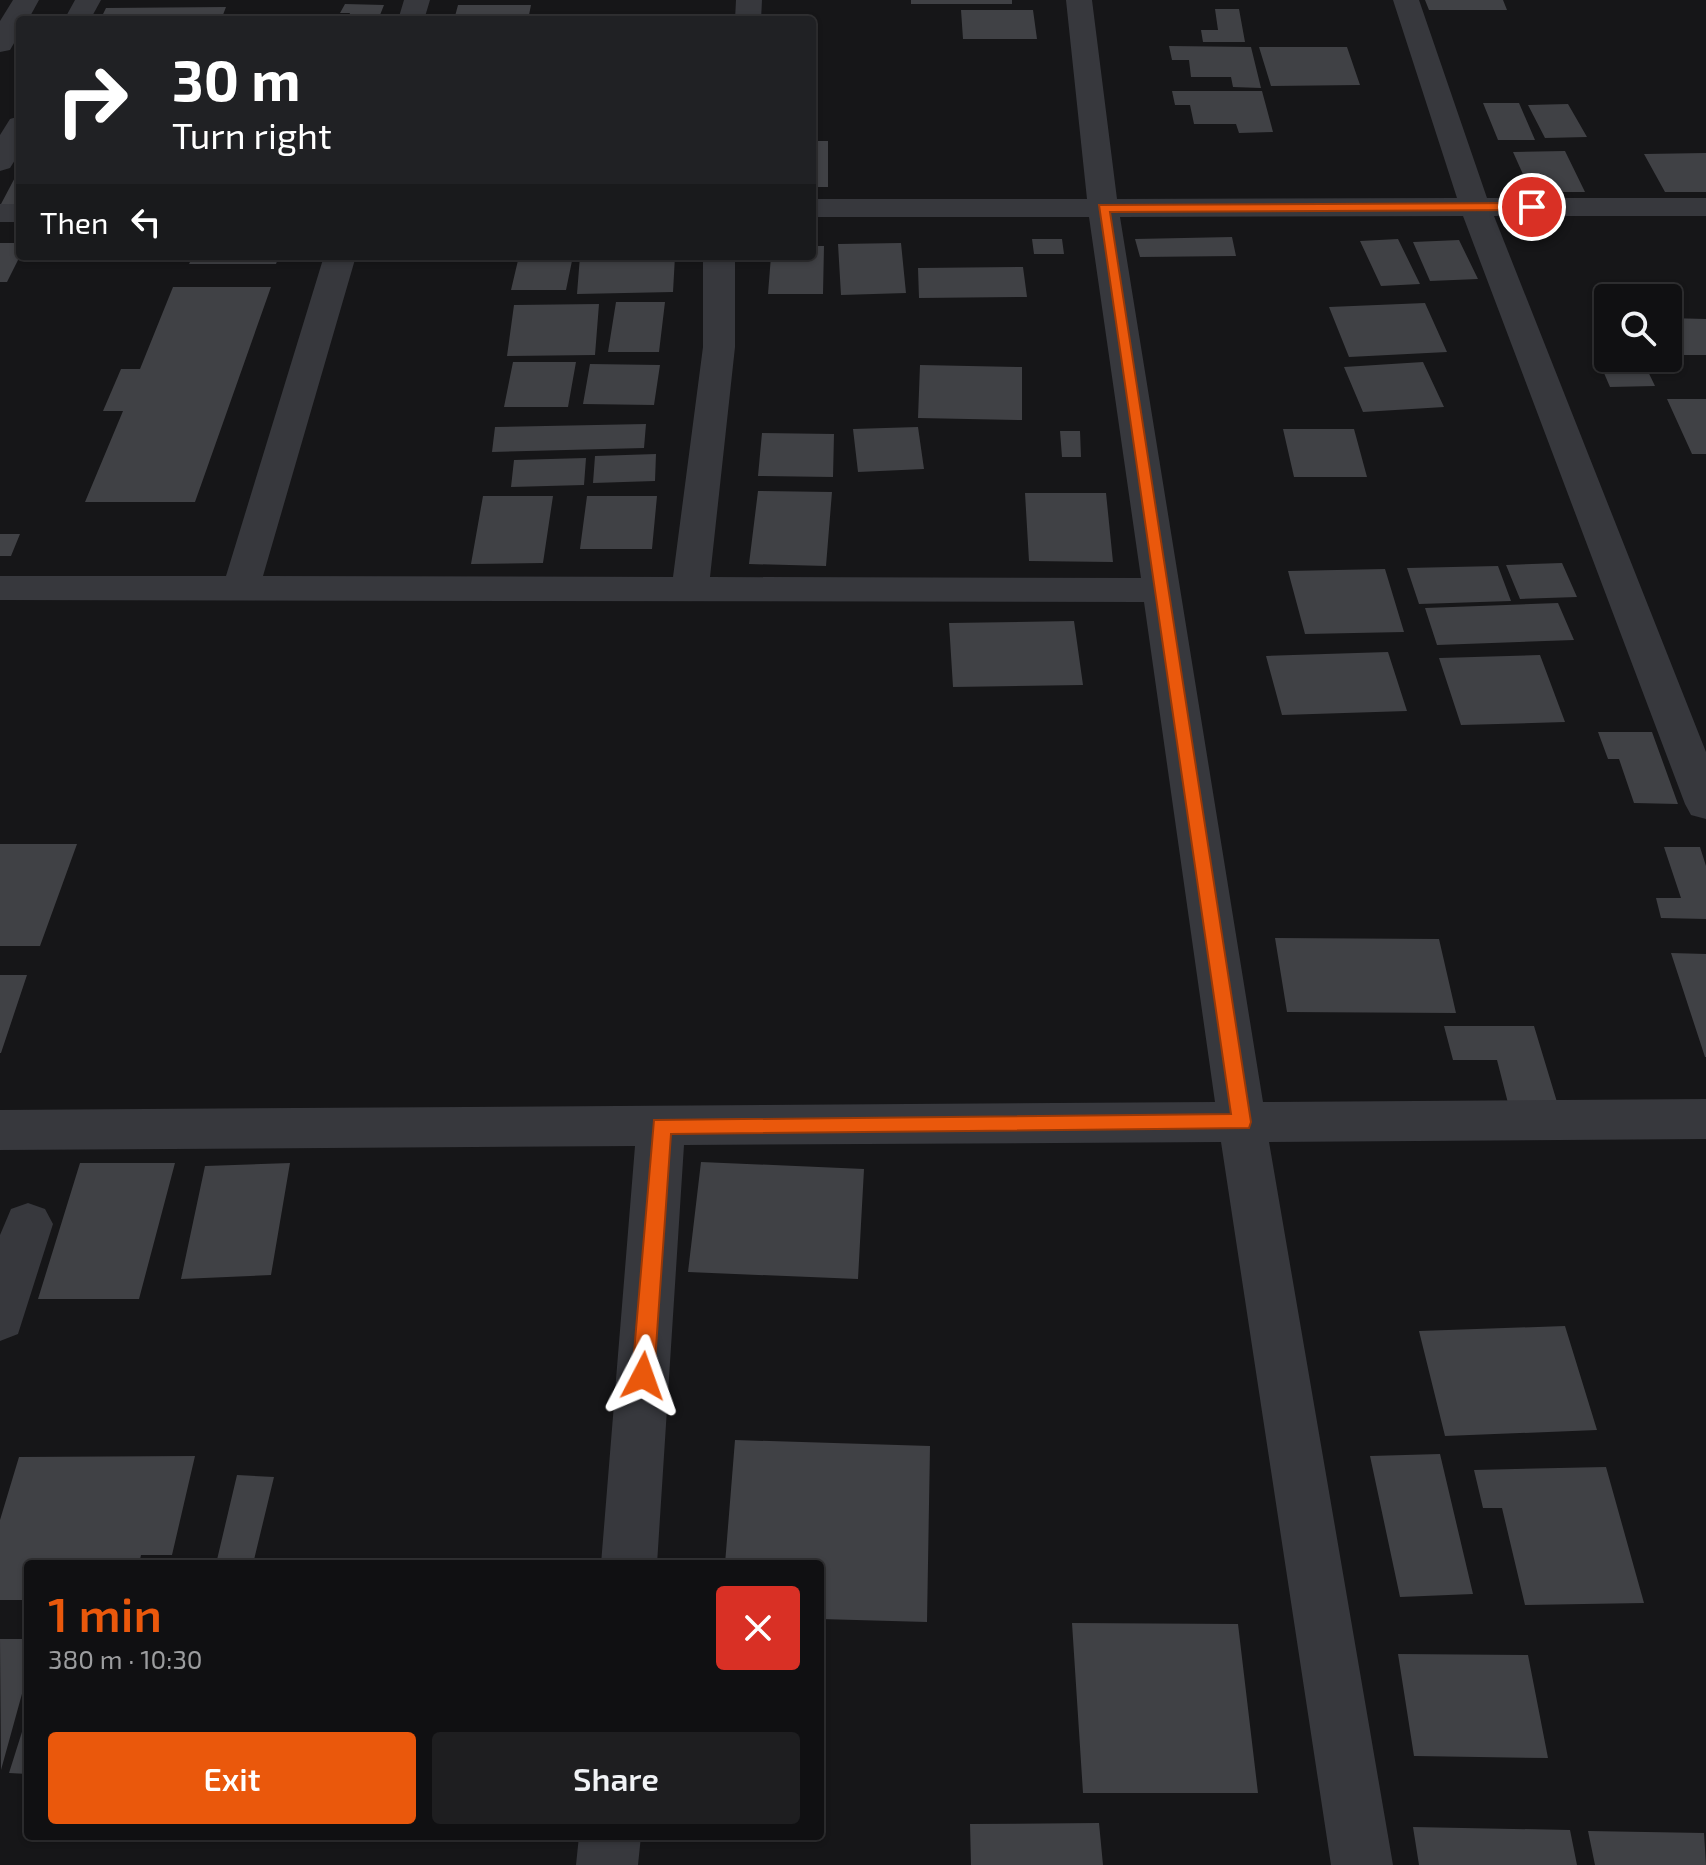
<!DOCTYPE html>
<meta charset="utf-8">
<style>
:root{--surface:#101012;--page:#1e1e20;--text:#f1f3f6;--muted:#9c9d9f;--line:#303032;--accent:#ea580c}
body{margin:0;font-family:"Exo 2",sans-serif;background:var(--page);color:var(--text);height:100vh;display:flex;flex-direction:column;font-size:30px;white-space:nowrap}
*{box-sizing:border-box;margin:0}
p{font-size:26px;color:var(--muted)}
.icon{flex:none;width:44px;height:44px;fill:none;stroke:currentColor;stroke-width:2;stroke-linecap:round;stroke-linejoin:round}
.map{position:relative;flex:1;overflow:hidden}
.panel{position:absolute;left:24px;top:1560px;width:800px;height:280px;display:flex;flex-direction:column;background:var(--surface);border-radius:8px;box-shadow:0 2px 6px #0004,0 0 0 2px var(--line)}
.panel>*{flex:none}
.guide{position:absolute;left:16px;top:16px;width:800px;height:244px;border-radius:8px;box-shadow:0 2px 6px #0004,0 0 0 2px var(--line);background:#202124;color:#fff;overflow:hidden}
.tools{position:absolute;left:1594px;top:284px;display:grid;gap:16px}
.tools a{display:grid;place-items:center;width:88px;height:88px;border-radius:8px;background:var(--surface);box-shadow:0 2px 6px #0004,0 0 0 2px var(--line);font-size:40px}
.pin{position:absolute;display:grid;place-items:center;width:68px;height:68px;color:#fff;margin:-34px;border:4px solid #fff;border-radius:50%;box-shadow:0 2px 8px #0007}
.me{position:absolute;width:88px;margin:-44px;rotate:4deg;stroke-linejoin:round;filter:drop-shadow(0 0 6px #0008)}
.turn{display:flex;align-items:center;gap:28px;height:168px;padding:0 24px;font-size:36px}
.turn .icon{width:104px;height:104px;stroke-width:2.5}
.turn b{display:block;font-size:56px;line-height:68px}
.then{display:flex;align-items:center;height:76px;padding:0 24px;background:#0003;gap:16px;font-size:30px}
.round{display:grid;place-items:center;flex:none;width:84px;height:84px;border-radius:8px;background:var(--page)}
.summary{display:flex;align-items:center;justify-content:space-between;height:136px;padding:0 24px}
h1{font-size:48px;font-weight:600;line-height:60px;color:var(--accent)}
.action{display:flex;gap:16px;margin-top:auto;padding:16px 24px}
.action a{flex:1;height:92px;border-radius:8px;background:var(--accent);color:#fff;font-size:32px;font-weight:600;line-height:92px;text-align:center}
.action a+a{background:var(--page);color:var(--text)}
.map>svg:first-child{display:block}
.building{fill:#404145}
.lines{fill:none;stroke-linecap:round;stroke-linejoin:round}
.minor{fill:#37383d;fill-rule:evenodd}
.route{fill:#ea580c;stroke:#983908;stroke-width:2}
</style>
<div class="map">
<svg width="1706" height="1865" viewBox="0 0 1706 1865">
<rect width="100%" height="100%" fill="#161618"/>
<path class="building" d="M911 0H1012V4H911Z
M1425 0H1503L1507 10H1429Z
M345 4 384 5 378 20H347L350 13H340Z
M458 5H531L528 20H454Z
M226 7 221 20H100L106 8Z
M1215 9H1239L1245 42H1203L1201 30H1218Z
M961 10H1033L1037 39H963Z
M1169 46 1251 47 1261 88 1233 87 1231 77H1191L1189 60H1172Z
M1259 47H1347L1360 85 1271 86Z
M1172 91H1262L1273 132 1239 133 1236 124H1194L1190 105H1175Z
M1483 103H1519L1535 140H1498Z
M1568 104 1587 137 1545 138 1528 105Z
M812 141H828V187H812Z
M1565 151 1585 192H1531L1513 152Z
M1706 153V192H1665L1644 154Z
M20 168V204H1Z
M1232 237 1236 256 1140 257 1135 239Z
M1032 239H1062L1064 254H1034Z
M1398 239 1420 284 1381 286 1360 241Z
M1459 240 1478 279 1430 281 1413 242Z
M0 243H20V256L7 282H0Z
M901 243 906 293 841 295 838 244Z
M812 246H824L823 294H768L771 256H812Z
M193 256H279L276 264H189Z
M519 256H573L566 290H511Z
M580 256H675L673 292 577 294Z
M1023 267 1027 297 919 298 918 268Z
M173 287H271L195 502H85L123 411H103L121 369H140Z
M616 302H665L659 352H608Z
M1425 303 1447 352 1349 357 1329 307Z
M599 304 595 355 507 356 514 305Z
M1668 318 1706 319V355H1682Z
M1598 359H1642L1655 386 1610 387Z
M513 362H576L568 407H504Z
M1423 362 1444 407 1363 412 1344 367Z
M590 364 660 365 654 405 583 404Z
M920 365 1022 367V420L918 418Z
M1667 399H1706V454H1692Z
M646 424 644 448 492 452 495 427Z
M918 427 924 469 858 472 853 429Z
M1283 429H1354L1367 477H1294Z
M1060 431H1080L1081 457H1062Z
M762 433 834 434 833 477 758 476Z
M656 454 655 481 593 483 595 456Z
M586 458 584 485 511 487 514 460Z
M758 491 832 492 826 566 749 564Z
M1025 493H1106L1113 562 1029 561Z
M483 496H553L543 563 471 564Z
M587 496H657L652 549H580Z
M0 534H20L11 556H0Z
M1562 563 1577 597 1520 599 1506 565Z
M1498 566 1511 601 1419 604 1407 568Z
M1385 569 1404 632 1305 634 1288 571Z
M1558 603 1574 640 1437 645 1425 608Z
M1074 621 1083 685 953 687 949 623Z
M1388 652 1407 711 1282 715 1266 656Z
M1540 655 1565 722 1461 725 1439 658Z
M1598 732H1652L1678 804 1634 803 1619 759H1608Z
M0 844H77L40 946H0Z
M1664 847H1700L1706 866V919L1661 918 1656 898H1681Z
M1275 938 1439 939 1456 1013 1287 1012Z
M1671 953 1706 954V1057H1705Z
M0 975H27L1 1053H0Z
M1444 1026H1534L1557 1102 1508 1103 1497 1060H1453Z
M701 1162 864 1169 858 1279 688 1272Z
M80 1163H175L139 1299H38Z
M290 1163 271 1275 181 1279 205 1166Z
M1565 1326 1597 1430 1445 1436 1419 1331Z
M735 1440 930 1446 927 1622 820 1619V1564H725Z
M1440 1454 1473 1594 1400 1597 1370 1456Z
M195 1456 172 1555H141L139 1564H28V1600H0V1520L19 1457Z
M1606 1467 1644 1603 1525 1605 1502 1508H1483L1474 1470Z
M237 1475 274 1477 253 1564H216Z
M1072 1623 1238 1624 1258 1793H1083Z
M0 1639H28V1672L1 1770Z
M1398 1654 1528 1655 1548 1758 1414 1756Z
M27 1716 28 1774 9 1773Z
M1099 1823 1103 1865H971L970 1824Z
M1413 1827 1570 1830 1577 1865H1419Z
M1588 1831 1704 1833 1706 1865H1595Z"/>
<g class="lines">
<path class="minor" d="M13 0H39L28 20H20V33L10 50 0 52V21Z
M75 0H101L90 20H64Z
M404 0H430L424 20H398Z
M736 0H762L761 20H735Z
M1066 0H1092L1117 199 1457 198 1393 0H1419L1487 198H1706V216H1494L1706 752V819L1691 815 1685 804 1463 216 1120 217 1263 1102 1706 1099V1139L1269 1142 1393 1865H1331L1221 1142 684 1145 657 1564H601L635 1146 0 1150V1110L1215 1102 1144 602 0 600V576H226L324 256H356L263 576 673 577 703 347V256H735V347L710 577 1141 578 1089 217H812V199H1087Z
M20 116V152L10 168 0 171V135L10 119Z
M0 204H20V222H0Z
M28 1203 45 1209 53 1224 18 1334 0 1341V1235L11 1209Z
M579 1836H641L638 1865H576Z"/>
</g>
<path class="route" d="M1532 203 1537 204V210L1110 212 1251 1122 1249 1128 671 1134 654 1376 651 1383 643 1386 635 1383 632 1376 654 1120 1231 1114 1099 205Z"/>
</svg>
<div class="tools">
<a><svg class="icon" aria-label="search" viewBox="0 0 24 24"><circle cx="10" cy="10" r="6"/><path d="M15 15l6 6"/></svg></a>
</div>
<div class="pin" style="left:1532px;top:207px;background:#d93025"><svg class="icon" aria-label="arrive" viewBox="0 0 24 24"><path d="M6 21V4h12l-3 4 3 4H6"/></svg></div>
<svg class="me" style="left:643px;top:1376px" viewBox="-20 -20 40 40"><path d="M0-17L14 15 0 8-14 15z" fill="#ea580c" stroke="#fff" stroke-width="4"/></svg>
<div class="guide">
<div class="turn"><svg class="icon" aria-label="right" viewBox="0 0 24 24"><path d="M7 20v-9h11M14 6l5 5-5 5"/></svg><div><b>30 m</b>Turn right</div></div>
<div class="then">Then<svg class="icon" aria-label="left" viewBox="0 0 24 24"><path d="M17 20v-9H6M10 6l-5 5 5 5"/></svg></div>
</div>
<section class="panel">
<div class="summary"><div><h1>1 min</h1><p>380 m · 10:30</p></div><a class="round" style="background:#d93025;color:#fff"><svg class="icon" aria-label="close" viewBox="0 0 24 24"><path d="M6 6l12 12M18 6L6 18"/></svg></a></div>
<div class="action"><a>Exit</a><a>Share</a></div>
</section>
</div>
